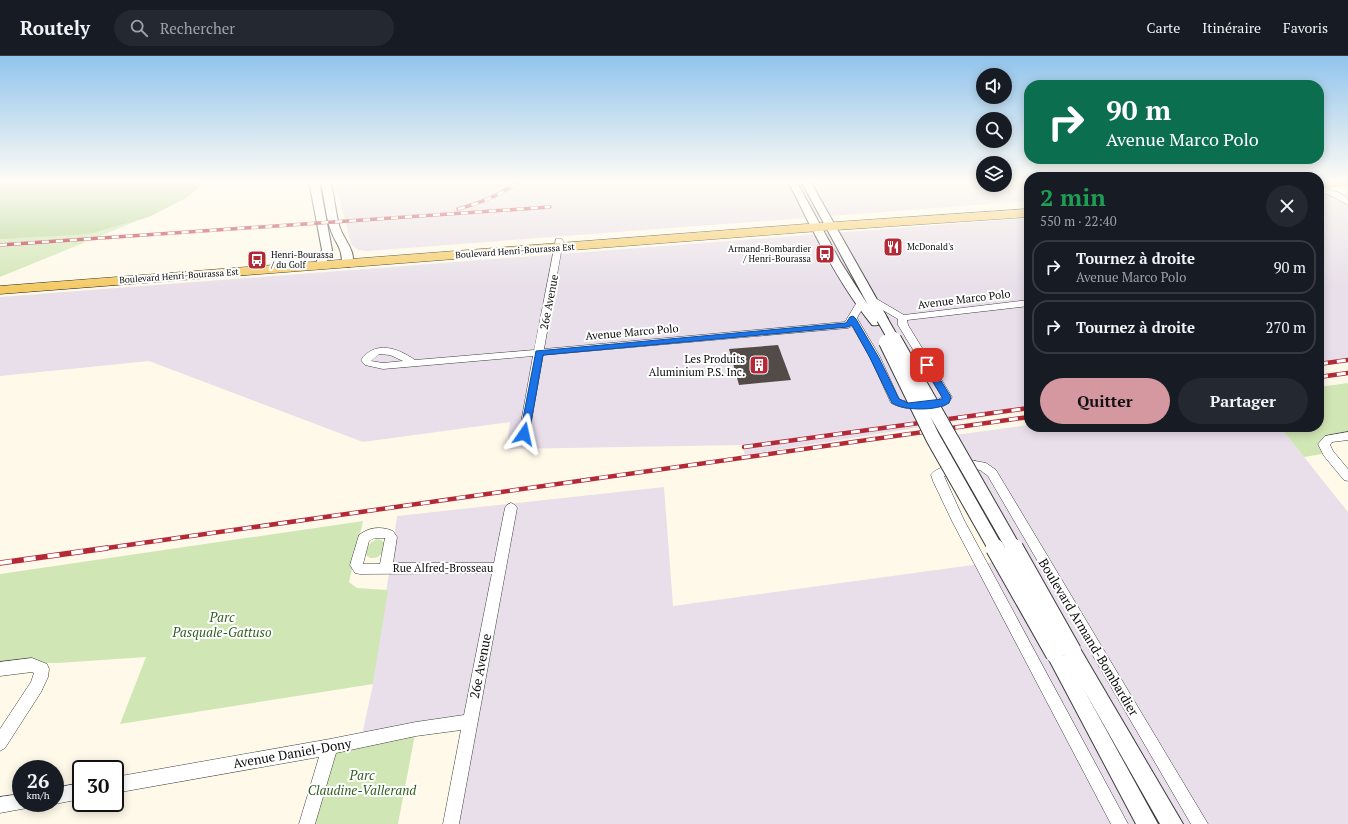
<!DOCTYPE html>
<html lang="fr">
<meta charset="utf-8">
<style>
:root{--surface:#171b24;--page:#242831;--text:#f1f3f6;--muted:#9ea1a6;--line:#363941;--accent:#d698a0}
body{margin:0;font-family:"PT Serif",serif;background:var(--page);color:var(--text);height:100vh;display:flex;flex-direction:column;font-size:15px;white-space:nowrap}
*{box-sizing:border-box;margin:0}
p{font-size:13px;color:var(--muted)}
.icon{flex:none;width:22px;height:22px;fill:none;stroke:currentColor;stroke-width:2;stroke-linecap:round;stroke-linejoin:round}
.map{position:relative;flex:1;overflow:hidden}
.details{position:absolute;left:1024px;top:116px;width:300px;height:260px;display:flex;flex-direction:column;background:var(--surface);border-radius:16px;box-shadow:0 2px 10px #0003}
.details>*{flex:none}
.hud{position:absolute;left:1024px;top:24px;width:300px;height:84px;border-radius:16px;box-shadow:0 2px 10px #0003;background:#0b6e4f;color:#fff;overflow:hidden}
.controls{position:absolute;left:976px;top:12px;display:grid;gap:8px}
.controls a{display:grid;place-items:center;width:36px;height:36px;border-radius:50%;background:var(--surface);box-shadow:0 2px 10px #0003;font-size:20px}
.speed{position:absolute;left:12px;top:704px;display:flex;gap:8px;font-size:20px;font-weight:700;text-align:center}
.speed>*{display:grid;place-content:center;width:52px;height:52px;border-radius:50%;background:var(--surface);box-shadow:0 2px 10px #0003;line-height:1}
.speed small{font-size:10px;font-weight:400}
.speed .limit{border:2px solid #111;border-radius:6px;background:#fff;color:#111}
.pin{position:absolute;display:grid;place-items:center;width:34px;height:34px;color:#fff;margin:-17px;border-radius:8px;box-shadow:0 2px 6px #0006}
.me{position:absolute;width:44px;margin:-22px;rotate:11deg;stroke-linejoin:round;filter:drop-shadow(0 0 3px #0008)}
.turn{display:flex;align-items:center;gap:14px;height:84px;padding:0 16px;font-size:18px}
.turn .icon{width:52px;height:52px;stroke-width:2.5}
.turn b{display:block;font-size:28px;line-height:34px}
.round{display:grid;place-items:center;flex:none;width:42px;height:42px;border-radius:21px;background:var(--page)}
.overview{display:flex;align-items:center;justify-content:space-between;height:68px;padding:0 16px}
h1{font-size:24px;font-weight:600;line-height:30px;color:#1e9e55}
.cta{display:flex;gap:8px;margin-top:auto;padding:8px 16px}
.cta a{flex:1;height:46px;border-radius:24px;background:var(--accent);color:#111;font-size:16px;font-weight:600;line-height:46px;text-align:center}
.cta a+a{background:var(--page);color:var(--text)}
ul{padding:0;list-style:none}
li{display:flex;align-items:center;gap:12px;height:54px;margin:0 8px 6px;padding:0 8px;border:2px solid var(--line);border-radius:16px}
li div{flex:1}
li b{display:block;font-size:15px}
li em{font-style:normal}
header{display:flex;align-items:center;gap:24px;box-sizing:border-box;height:56px;padding:0 20px;background:var(--surface);border-bottom:1px solid var(--line)}
header strong{font-size:19px}
nav{display:flex;gap:22px;margin-inline-start:auto;font-size:14px}
.search{width:280px;height:36px;background:var(--page);display:flex;align-items:center;gap:10px;box-sizing:border-box;padding:0 14px;border-radius:22px;color:var(--muted);font-size:15px}
.map>svg:first-child{display:block}
.industrial{fill:#e8dfea}
.green{fill:#d1e6b5}
.forest{fill:#b5d695}
.building{fill:#534b47}
.lines{fill:none;stroke-linecap:round;stroke-linejoin:round}
.minor-casing{stroke:#3e3e3e;stroke-width:1}
.tertiary-casing{stroke:#3e3e3e;stroke-width:2}
.primary-casing{stroke:#1c1c1c;stroke-width:1}
.minor{fill:#fff;fill-rule:evenodd}
.tertiary{fill:#fff;fill-rule:evenodd}
.primary{fill:#f4ca64;fill-rule:evenodd}
.rail-far2-casing{stroke:#b42936;stroke-width:3.5}
.rail-far1-casing{stroke:#b42936;stroke-width:4.5}
.rail-casing{stroke:#b42936;stroke-width:5.5}
.rail-far2{stroke:#fff;stroke-width:2.5;stroke-dasharray:7;stroke-linecap:butt}
.rail-far1{stroke:#fff;stroke-width:3;stroke-dasharray:9;stroke-linecap:butt}
.rail{stroke:#fff;stroke-width:4;stroke-dasharray:12;stroke-linecap:butt}
.tertiary-bridge-far2-casing{stroke:#3e3e3e;stroke-width:12;stroke-linecap:butt}
.tertiary-bridge-far1-casing{stroke:#3e3e3e;stroke-width:16;stroke-linecap:butt}
.tertiary-bridge-casing{stroke:#3e3e3e;stroke-width:20;stroke-linecap:butt}
.tertiary-bridge-far2{stroke:#fff;stroke-width:10}
.tertiary-bridge-far1{stroke:#fff;stroke-width:14}
.tertiary-bridge{stroke:#fff;stroke-width:18}
.route{fill:#1a73e8;stroke:#114b97}
.labels{text-anchor:middle;dominant-baseline:central;stroke-width:4;stroke-linejoin:round;paint-order:stroke}
.far-poi-label{font-size:9px;fill:#0b0b0b;stroke:#fff;text-anchor:start}
.far-street-label{font-size:9px;fill:#0b0b0b;stroke:#fff}
.street-label{font-size:11px;fill:#0b0b0b;stroke:#fff}
.poi-label{font-size:11px;fill:#0b0b0b;stroke:#fff;text-anchor:end}
.near-park-label{font-size:13px;font-style:italic;fill:#2f5f1e;stroke:#fff}
.near-street-label{font-size:13px;fill:#0b0b0b;stroke:#fff}
</style>
<header>
<strong>Routely</strong>
<div class="search"><svg class="icon" aria-label="search" viewBox="0 0 24 24"><circle cx="10" cy="10" r="6"/><path d="M15 15l6 6"/></svg>Rechercher</div>
<nav><a>Carte</a><a>Itinéraire</a><a>Favoris</a></nav>
</header>
<div class="map">
<svg width="1348" height="768" viewBox="0 0 1348 768">
<rect width="100%" height="100%" fill="#fef9e9"/>
<path class="industrial" d="M335 125H983V129H1005V125H1029V145L367 195 358 194 351 188Z
M1348 137V304L1319 308V139Z
M1029 162V354L745 399 742 389 507 393 510 366 363 386 149 305 0 320V241Z
M1029 369V371H1280L1348 456V768H456L470 665 361 684 373 628 397 460 664 431 673 550 1002 505 933 382Z"/>
<path class="green" d="M0 125 154 158 0 221Z
M1348 327V380L1329 383 1328 397 1304 401 1280 371H1319V331Z
M363 465 349 526 357 532 388 534 373 628 120 668 146 601 58 607H34L0 612V518Z
M377 483 381 484 385 487C383 496 381 503 370 502L366 499C366 491 370 486 377 483Z
M416 673 398 768H307L330 691Z"/>
<path class="forest" d="M0 125H207L186 142 149 161 89 178 0 183Z"/>
<path class="building" d="M778 289 791 324 739 329 729 293Z"/>
<g class="lines">
<defs>
<path id="minor" d="M1319 130 1340 137 1348 143V149L1334 141 1319 135Z
M556 183H562L563 185 544 293 845 266 857 246 860 245 865 248 857 262 880 301 899 343C908 348 935 349 942 341L898 269V263L869 246 868 244 869 242H875L904 259 1029 244V250L907 264 908 269 952 341C946 359 905 355 891 347L870 301 852 270 848 272 543 299 529 378 528 381H520L519 378 533 300 383 313 365 309 361 304C375 284 398 292 415 304L534 294ZM379 298 390 299 403 305 383 307 371 305Z
M1348 376V384L1332 386 1330 389 1333 395 1348 413V425L1344 424 1324 400 1318 388 1325 380Z
M975 405 986 407 996 414 1208 768H1191L988 420 980 414 975 413 944 420 964 464 1128 768H1111L952 465 933 425 931 419C936 410 965 405 975 405Z
M511 447 515 449 517 452 459 768H443L461 674 416 680 336 697 315 768H299L319 701 115 737V721L330 683 416 666 464 659 492 517 360 518 355 517 350 509 359 479C369 471 381 470 393 475L397 481 393 507H494L505 452 507 449ZM375 482H385L380 508H363L369 485Z
M32 602 47 608 49 613 48 621 41 636 5 692 0 695V673L31 626 34 617 32 616 0 620V606Z
M81 727V743L55 748 52 747H55V732Z
M21 738V747H29L27 752 0 757V741Z"/>
<path id="tertiary" d="M309 125H319L332 194 325 209 320 212 315 209 322 194Z
M320 125H330C335 140 335 157 340 172 344 184 358 197 351 210L347 211 342 208C342 189 335 188 330 172 325 157 325 140 320 125Z
M787 125H796L799 130 840 205 868 249 801 125H810L888 263C885 268 877 270 872 269 847 238 828 204 810 169 802 154 796 139 787 125Z
M1072 587 1078 589 1183 768H1160L1083 632 1158 768H1136L1046 598 1049 592 1055 590 1061 592 1064 597 1066 589Z"/>
<path id="primary" d="M1319 125H1348V129L1319 131Z
M1029 153V161L806 176 0 238V230L806 168Z"/>
</defs>
<use href="#minor" class="minor-casing"/>
<use href="#tertiary" class="tertiary-casing"/>
<use href="#primary" class="primary-casing"/>
<use href="#minor" class="minor"/>
<use href="#tertiary" class="tertiary"/>
<use href="#primary" class="primary"/>
<defs>
<path id="rail-far2" d="M458 153C481 147 501 139 519 125
M0 189 550 151"/>
<path id="rail-far1" d="M1319 308 1348 304
M1319 321 1348 317
M744 391 1029 352
M100 493 1029 361"/>
<path id="rail" d="M0 507 107 492"/>
</defs>
<use href="#rail-far2" class="rail-far2-casing"/>
<use href="#rail-far1" class="rail-far1-casing"/>
<use href="#rail" class="rail-casing"/>
<use href="#rail-far2" class="rail-far2"/>
<use href="#rail-far1" class="rail-far1"/>
<use href="#rail" class="rail"/>
<defs>
<path id="tertiary-bridge-far2" d="M882 263 894 284"/>
<path id="tertiary-bridge-far1" d="M894 283 1014 493
M886 286 933 382 996 493"/>
<path id="tertiary-bridge" d="M995 492 1055 598
M1014 492 1072 595"/>
</defs>
<use href="#tertiary-bridge-far2" class="tertiary-bridge-far2-casing"/>
<use href="#tertiary-bridge-far1" class="tertiary-bridge-far1-casing"/>
<use href="#tertiary-bridge" class="tertiary-bridge-casing"/>
<use href="#tertiary-bridge-far2" class="tertiary-bridge-far2"/>
<use href="#tertiary-bridge-far1" class="tertiary-bridge-far1"/>
<use href="#tertiary-bridge" class="tertiary-bridge"/>
</g>
<linearGradient id="sky" x2="0" y2="1"><stop stop-color="#91c4ec"/><stop offset="0.54" stop-color="#fffcf5"/><stop offset="1" stop-color="#fffcf5" stop-opacity="0"/></linearGradient>
<rect width="1348" height="233" fill="url(#sky)"/>
<path class="route" d="M853 260 856 263 879 302 899 343 908 347 942 343V341L923 309 927 306 930 307 951 341 949 347C937 355 904 355 892 347L870 302 852 269 848 271 543 299 529 378 524 381 520 378 536 295 846 267 850 261Z"/>
<defs>
<symbol id="restaurant-square" viewBox="-11 -11 22 22"><rect x="-9" y="-9" width="18" height="18" rx="4" fill="#b42936" stroke="#fff"/><path d="M-5-6h1v4h1v-4h1v4h1v-4h1v5L-1.5 .5V6h-2V.5L-5-1ZM5-6V6H3V1.5H1.5Q1.5-4 5-6Z" fill="#fff"/></symbol>
<symbol id="bus-square" viewBox="-11 -11 22 22"><rect x="-9" y="-9" width="18" height="18" rx="4" fill="#b42936" stroke="#fff"/><path d="M-5-6H5V4H4V6H2V4H-2V6H-4V4H-5ZM-3.5-4V0h7V-4ZM-3.5 1.2v1.5H-2V1.2ZM2 1.2v1.5H3.5V1.2Z" fill="#fff"/></symbol>
<symbol id="building-square" viewBox="-11 -11 22 22"><rect x="-9" y="-9" width="18" height="18" rx="4" fill="#b42936" stroke="#fff"/><path d="M-4-6H4V6H1V3H-1V6H-4ZM-2.5-4.3h1.7v1.8h-1.7ZM.8-4.3h1.7v1.8H.8ZM-2.5-1h1.7V.8h-1.7ZM.8-1h1.7V.8H.8Z" fill="#fff"/></symbol>
</defs>
<g fill-rule="evenodd">
<use href="#restaurant-square" x="882" y="180" width="22" height="22"/>
<use href="#bus-square" x="814" y="187" width="22" height="22"/>
<use href="#bus-square" x="246" y="193" width="22" height="22"/>
<use href="#building-square" x="748" y="298" width="22" height="22"/>
</g>
<g class="labels">
<g class="far-poi-label">
<text x="907" y="191">McDonald's</text>
<text x="811" y="193" text-anchor="end">Armand-Bombardier<tspan x="811" dy="10">/ Henri-Bourassa</tspan></text>
<text x="271" y="199">Henri-Bourassa<tspan x="271" dy="10">/ du Golf</tspan></text>
</g>
<g class="far-street-label">
<text transform="translate(515 195) rotate(-4)">Boulevard Henri-Bourassa Est</text>
<text transform="translate(179 220) rotate(-4)">Boulevard Henri-Bourassa Est</text>
</g>
<g class="street-label">
<text transform="translate(964 243) rotate(-7)">Avenue Marco Polo</text>
<text transform="translate(549 246) rotate(-79)">26e Avenue</text>
<text transform="translate(632 276) rotate(-5)">Avenue Marco Polo</text>
<text x="443" y="512">Rue Alfred-Brosseau</text>
</g>
<g class="poi-label">
<text x="745" y="303">Les Produits<tspan x="745" dy="13">Aluminium P.S. Inc.</tspan></text>
</g>
<g class="near-park-label">
<text x="222" y="561">Parc<tspan x="222" dy="15">Pasquale-Gattuso</tspan></text>
<text x="362" y="719">Parc<tspan x="362" dy="15">Claudine-Vallerand</tspan></text>
</g>
<g class="near-street-label">
<text transform="translate(1089 581) rotate(59)">Boulevard Armand-Bombardier</text>
<text transform="translate(480 610) rotate(-79)">26e Avenue</text>
<text transform="translate(292 697) rotate(-10)">Avenue Daniel-Dony</text>
</g>
</g>
</svg>
<div class="controls">
<a><svg class="icon" aria-label="sound" viewBox="0 0 24 24"><path d="M4 9h4l5-4v14l-5-4H4zM17 9q2 3 0 6"/></svg></a>
<a><svg class="icon" aria-label="search" viewBox="0 0 24 24"><circle cx="10" cy="10" r="6"/><path d="M15 15l6 6"/></svg></a>
<a><svg class="icon" aria-label="layers" viewBox="0 0 24 24"><path d="M12 4l9 5-9 5-9-5zM3 14l9 5 9-5"/></svg></a>
</div>
<div class="speed"><div>26<small>km/h</small></div><div class="limit">30</div></div>
<div class="pin" style="left:927px;top:309px;background:#d93025"><svg class="icon" aria-label="arrive" viewBox="0 0 24 24"><path d="M6 21V4h12l-3 4 3 4H6"/></svg></div>
<svg class="me" style="left:524px;top:378px" viewBox="-20 -20 40 40"><path d="M0-17L14 15 0 8-14 15z" fill="#1a73e8" stroke="#fff" stroke-width="4"/></svg>
<div class="hud">
<div class="turn"><svg class="icon" aria-label="right" viewBox="0 0 24 24"><path d="M7 20v-9h11M14 6l5 5-5 5"/></svg><div><b>90 m</b>Avenue Marco Polo</div></div>
</div>
<section class="details">
<div class="overview"><div><h1>2 min</h1><p>550 m · 22:40</p></div><a class="round"><svg class="icon" aria-label="close" viewBox="0 0 24 24"><path d="M6 6l12 12M18 6L6 18"/></svg></a></div>
<ul>
<li><svg class="icon" aria-label="right" viewBox="0 0 24 24"><path d="M7 20v-9h11M14 6l5 5-5 5"/></svg><div><b>Tournez à droite</b><p>Avenue Marco Polo</p></div><em>90 m</em></li>
<li><svg class="icon" aria-label="right" viewBox="0 0 24 24"><path d="M7 20v-9h11M14 6l5 5-5 5"/></svg><div><b>Tournez à droite</b></div><em>270 m</em></li>
</ul>
<div class="cta"><a>Quitter</a><a>Partager</a></div>
</section>
</div>
